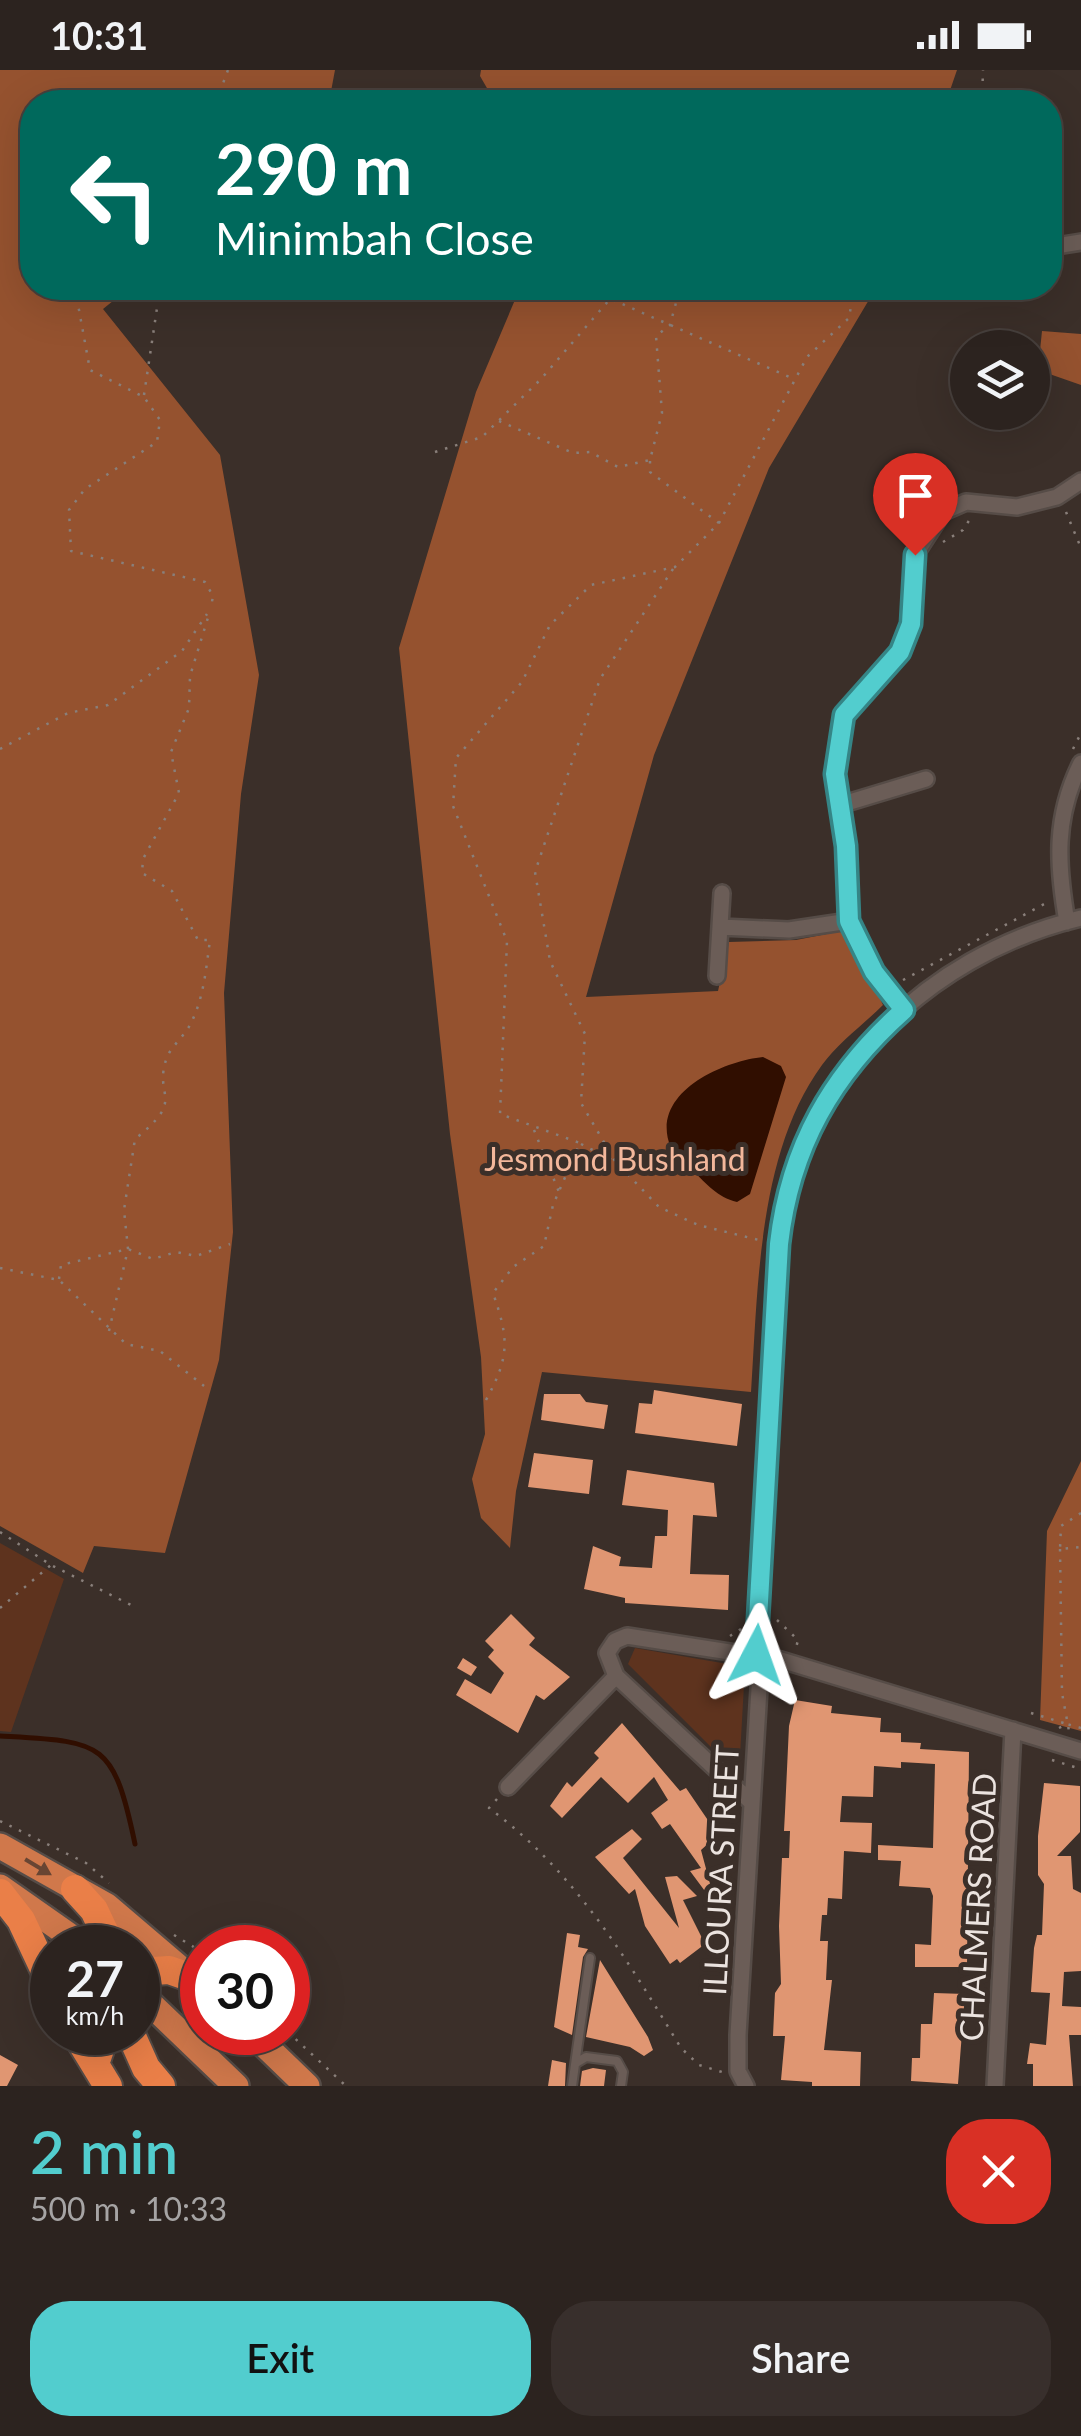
<!DOCTYPE html>
<meta charset="utf-8">
<style>
:root{--surface:#2c231f;--page:#382f2c;--text:#f1f3f6;--muted:#a6a4a4;--line:#48403d;--accent:#52cdce}
body{margin:0;font-family:Lato,sans-serif;background:var(--page);color:var(--text);height:100vh;display:flex;flex-direction:column;font-size:38px;white-space:nowrap}
*{box-sizing:border-box;margin:0}
p{font-size:32px;color:var(--muted)}
.icon{flex:none;width:55px;height:55px;fill:none;stroke:currentColor;stroke-width:2;stroke-linecap:round;stroke-linejoin:round}
.map{position:relative;height:2016px;overflow:hidden}
.sheet{display:flex;flex-direction:column;background:var(--surface);flex:1}
.sheet>*{flex:none}
.guide{position:absolute;left:20px;top:20px;width:1042px;height:210px;border-radius:40px;box-shadow:0 10px 40px #0002,0 0 0 2px var(--line);background:#00695c;color:#fff;overflow:hidden}
.fabs{position:absolute;left:950px;top:260px;display:grid;gap:20px}
.fabs a{display:grid;place-items:center;width:100px;height:100px;border-radius:50%;background:var(--surface);box-shadow:0 10px 40px #0002,0 0 0 2px var(--line);font-size:50px}
.speed{position:absolute;left:30px;top:1855px;display:flex;gap:20px;font-size:50px;font-weight:700;text-align:center}
.speed>*{display:grid;place-content:center;width:130px;height:130px;border-radius:50%;background:var(--surface);box-shadow:0 10px 40px #0002,0 0 0 2px var(--line);line-height:1}
.speed small{font-size:25px;font-weight:400}
.speed .limit{border:15px solid #d22;background:#fff;color:#111}
.pin{position:absolute;display:grid;place-items:center;width:85px;height:85px;color:#fff;margin:-102px -42px;border-radius:50% 50% 50% 0;rotate:-45deg;box-shadow:0 0 10px #0007}
.pin .icon{rotate:45deg}
.me{position:absolute;width:110px;margin:-55px;rotate:4deg;stroke-linejoin:round;filter:drop-shadow(0 0 8px #0008)}
.turn{display:flex;align-items:center;gap:35px;height:210px;padding:0 30px;font-size:45px}
.turn .icon{width:130px;height:130px;stroke-width:2.5}
.turn b{display:block;font-size:70px;line-height:85px}
.round{display:grid;place-items:center;flex:none;width:105px;height:105px;border-radius:40px;background:var(--page)}
.head{display:flex;align-items:center;justify-content:space-between;height:170px;padding:0 30px}
h1{font-size:60px;font-weight:600;line-height:75px;color:var(--accent)}
.button{display:flex;gap:20px;margin-top:auto;padding:20px 30px}
.button a{flex:1;height:115px;border-radius:40px;background:var(--accent);color:#111;font-size:40px;font-weight:600;line-height:115px;text-align:center}
.button a+a{background:var(--page);color:var(--text)}
.status{display:flex;justify-content:space-between;align-items:center;height:70px;padding:0 50px;background:var(--surface);direction:ltr}
.status svg{height:28px;fill:currentColor}
.map>svg:first-child{display:block}
.green{fill:#5e331e}
.forest{fill:#95522f}
.water{fill:#300e00}
.lines{fill:none;stroke-linecap:round;stroke-linejoin:round}
.stream{stroke:#300e00;stroke-width:5}
.building{fill:#e09672}
.service-casing{stroke:#564c47;stroke-width:12}
.minor-casing{stroke:#564c47;stroke-width:20}
.trunk-casing{stroke:#564c47;stroke-width:30}
.motorway-casing{stroke:#564c47;stroke-width:32}
.path{stroke:#897f7a;stroke-width:2.5;stroke-dasharray:2.5 8;stroke-linecap:butt}
.service{stroke:#6b5d57;stroke-width:8}
.minor{stroke:#6b5d57;stroke-width:15}
.trunk{stroke:#d0784b;stroke-width:25}
.motorway{stroke:#ea7f48;stroke-width:28}
.oneway{fill:#684533}
.route-casing{stroke:#358586;stroke-width:25}
.route{stroke:#52cdce;stroke-width:18}
.labels{text-anchor:middle;dominant-baseline:central;stroke-width:10;stroke-linejoin:round;paint-order:stroke}
.park-label{font-size:32px;fill:#f3b79b;stroke:#3b2f29}
.street-label{font-size:32px;fill:#ebe3df;stroke:#3b2f29}
</style>
<div class="status"><b>10:31</b><svg viewBox="0 0 49 12"><path d="M0 12V9h3v3zM5 12V6h3v6zM10 12V3h3v9zM15 12V0h3v12zM26 1h20v11H26zM47 4h2v5h-2z"/></svg></div>
<div class="map">
<svg width="1081" height="2016" viewBox="0 0 1081 2016">
<rect width="100%" height="100%" fill="#3b2f29"/>
<path class="green" d="M0 1473 64 1509 11 1662 0 1661Z
M635 1578 745 1597 740 1686 717 1683 628 1594Z"/>
<path class="forest" d="M0 0H335L329 32H32V218H129L103 239 220 385 259 605 241 724 224 923 233 1162 219 1290 165 1483 94 1476 83 1503 0 1456Z
M481 0H957L946 32H495L480 6Z
M520 218H876L769 398 654 685 586 927 718 921 729 872 796 870 847 860 883 935C864 954 838 973 822 995 758 1082 758 1218 751 1322L542 1302 516 1421 510 1478 481 1448 472 1409 485 1364 481 1287 450 1064 399 578 476 322Z
M1042 261 1081 264V315L1038 300Z
M1081 1391V1661L1040 1650 1047 1461Z"/>
<path class="water" d="M763 987 781 996 786 1007 750 1124 737 1132C717 1127 707 1114 693 1101 686 1094 675 1086 671 1078 648 1024 722 991 763 987Z"/>
<g class="lines">
<path class="stream" d="M0 1666C102 1672 113 1669 135 1774"/>
</g>
<path class="building" d="M654 1320 742 1334 737 1376 635 1363 639 1333 652 1334Z
M544 1324H580L586 1332 608 1335 604 1359 541 1350Z
M534 1383 593 1390 589 1424 528 1417Z
M627 1400 714 1413 717 1447 693 1445 690 1504 729 1505 728 1540 625 1533V1528L584 1519 593 1476 621 1487 619 1496 652 1498 655 1466H667L668 1440 622 1435Z
M511 1544 535 1568 529 1575 570 1607 544 1630 536 1625 518 1663 456 1625 465 1609 491 1624 504 1603 488 1587 494 1580 485 1571Z
M463 1588 477 1597 471 1606 457 1598Z
M795 1630 832 1636 831 1643 881 1648 880 1662 901 1663V1672L921 1673 920 1679 969 1682 967 1897H915V1874L931 1875 933 1826 930 1818 899 1816 901 1791 878 1790V1775L933 1778 935 1694 901 1692V1698L874 1696 873 1727 842 1726 840 1752 872 1753 871 1783 844 1781 842 1829 828 1828 827 1845H822L820 1871H828L826 1910H832L824 1980 861 1982 860 2016H812V2012L781 2010 785 1966H773L775 1923 781 1914 779 1856 782 1788H789L790 1761H784L785 1742 789 1656Z
M622 1653 680 1721 686 1718 718 1765 701 1780 716 1836 690 1801 701 1798 670 1754 662 1759 651 1743 668 1730 654 1707 628 1733 601 1707 562 1748 550 1736 567 1712 572 1717 599 1688 594 1683Z
M1044 1713 1080 1716V1762L1057 1786H1071L1073 1819 1081 1823V1901L1064 1902 1062 1936 1081 1937V1965H1069L1073 2016H1033V1994H1027L1030 1973 1046 1975 1050 1923 1031 1922 1034 1878 1037 1865H1042L1044 1814 1038 1805V1766Z
M632 1759 642 1769 623 1788 679 1858 665 1807 677 1806 697 1826 683 1830 705 1874 680 1893 677 1889 670 1894 645 1856 635 1819 629 1824 595 1787Z
M567 1863 580 1865 578 1877 588 1879 583 1887 572 1965 554 1957Z
M600 1890 648 1967 653 1980 644 1986 630 1977 586 1967Z
M934 1923 965 1924 958 2014 911 2011 912 1988H920L921 1954H932Z
M0 1985 18 1995 7 2016H0Z
M552 1990 566 1993 565 2016H548Z
M593 1998 606 2000 604 2016H580L582 2001Z"/>
<g class="lines">
<defs>
<path id="service" d="M576 1993 586 1987 617 1991 623 2002 621 2016
M572 2016 590 1888"/>
<path id="minor" d="M1050 177 1081 172
M840 735 926 709
M1067 852C1057 794 1054 747 1081 693
M721 857 789 860 849 851
M717 906 722 823
M904 940 874 902 849 851 846 776 835 704 845 645 900 582 911 555 915 485 943 442 966 432 1017 437 1057 427 1081 411
M756 1585 779 1173C797 1012 924 885 1081 848
M616 1606 751 1732
M508 1717 616 1606 607 1583 615 1571 627 1566 781 1590 1081 1681
M746 2016 738 2001V1965L761 1586
M995 2016 1013 1660"/>
<path id="trunk" d="M0 1776 107 1836 202 1917
M0 1817 87 1878
M138 1922 236 2016
M251 1962 307 2016"/>
<path id="motorway" d="M75 1819 94 1840 112 1878
M0 1823 21 1850 52 1916
M138 1902 169 1900 192 1908
M75 1962 108 2016
M130 1962 146 1998 161 2016
M96 1991 102 1973 97 1962"/>
</defs>
<use href="#service" class="service-casing"/>
<use href="#minor" class="minor-casing"/>
<use href="#trunk" class="trunk-casing"/>
<use href="#motorway" class="motorway-casing"/>
<path class="path" d="M216 32 228 0
M982 32 983 0
M75 218 90 300 144 327 160 350 157 372 85 419 69 440 71 481 205 512 213 526 211 537
M613 230 794 309
M144 325 160 218
M499 351 573 383 590 382 618 397 650 390 662 343 656 266 670 255 680 218
M435 382 482 367 541 309 610 229 637 218
M650 391V402L719 453
M936 414 957 417
M1066 442 1081 478
M943 472 963 460 970 449
M673 499 600 609 535 802 550 891 585 964 581 1033 615 1091 659 1137 698 1155 763 1171
M0 679 68 643 108 635 182 581 207 544
M1073 679 1081 663
M903 910 1048 832
M534 1060 559 1122
M581 1074 614 1091
M0 1198 59 1210 126 1274 160 1281 204 1316
M59 1209 61 1195 128 1179 153 1189 176 1182 196 1186 230 1174
M109 1261 128 1179 124 1140 135 1069C188 1027 152 1028 167 987 172 976 184 966 190 955 204 928 206 899 210 870H198L172 821 142 803 143 789 179 723 171 682 189 638 190 606 210 541
M486 1330C510 1286 509 1269 493 1223L513 1197 544 1176 553 1135 580 1073 500 1044 507 871 453 736 456 688 522 612 550 555 591 515 675 497 719 453 807 287 849 248 854 218
M1081 1443 1061 1456 1060 1479 1081 1477
M0 1462 51 1495 133 1536
M1060 1479 1062 1623 1069 1661
M0 1538 51 1495
M777 1550 798 1570 796 1578
M730 1566 741 1559
M1031 1643 1067 1654
M1059 1658 1067 1654 1081 1658
M1052 1690 1081 1699
M497 1729 489 1738C575 1802 626 1888 681 1978L699 1995 722 2002
M0 1751 86 1793 109 1813
M174 1865 202 1882
M46 1938 52 1950
M288 1962 346 2016"/>
<use href="#service" class="service"/>
<use href="#minor" class="minor"/>
<use href="#trunk" class="trunk"/>
<use href="#motorway" class="motorway"/>
</g>
<defs><path id="oneway-solid" d="M-6-.8H1V-3.2L6.5 0L1 3.2V.8H-6Z" transform="scale(2.5)"/></defs>
<use class="oneway" href="#oneway-solid" transform="translate(38 1797) rotate(31)"/>
<g class="lines">
<defs>
<path id="route" d="M756 1585 779 1174C790 1077 832 1004 904 940L874 902 849 851 846 776 835 704 844 645 900 582 911 554 915 485"/>
</defs>
<use href="#route" class="route-casing"/>
<use href="#route" class="route"/>
</g>
<g class="labels">
<g class="park-label">
<text x="615" y="1088">Jesmond Bushland</text>
</g>
<g class="street-label">
<text transform="translate(720 1800) rotate(-87)">ILLOURA STREET</text>
<text transform="translate(977 1837) rotate(-87)">CHALMERS ROAD</text>
</g>
</g>
</svg>
<div class="fabs">
<a><svg class="icon" aria-label="layers" viewBox="0 0 24 24"><path d="M12 4l9 5-9 5-9-5zM3 14l9 5 9-5"/></svg></a>
</div>
<div class="speed"><div>27<small>km/h</small></div><div class="limit">30</div></div>
<div class="pin" style="left:915px;top:485px;background:#d93025"><svg class="icon" aria-label="arrive" viewBox="0 0 24 24"><path d="M6 21V4h12l-3 4 3 4H6"/></svg></div>
<svg class="me" style="left:756px;top:1585px" viewBox="-20 -20 40 40"><path d="M0-17L14 15 0 8-14 15z" fill="#52cdce" stroke="#fff" stroke-width="4"/></svg>
<div class="guide">
<div class="turn"><svg class="icon" aria-label="left" viewBox="0 0 24 24"><path d="M17 20v-9H6M10 6l-5 5 5 5"/></svg><div><b>290 m</b>Minimbah Close</div></div>
</div>
</div>
<section class="sheet">
<div class="head"><div><h1>2 min</h1><p>500 m · 10:33</p></div><a class="round" style="background:#d93025;color:#fff"><svg class="icon" aria-label="close" viewBox="0 0 24 24"><path d="M6 6l12 12M18 6L6 18"/></svg></a></div>
<div class="button"><a>Exit</a><a>Share</a></div>
</section>
